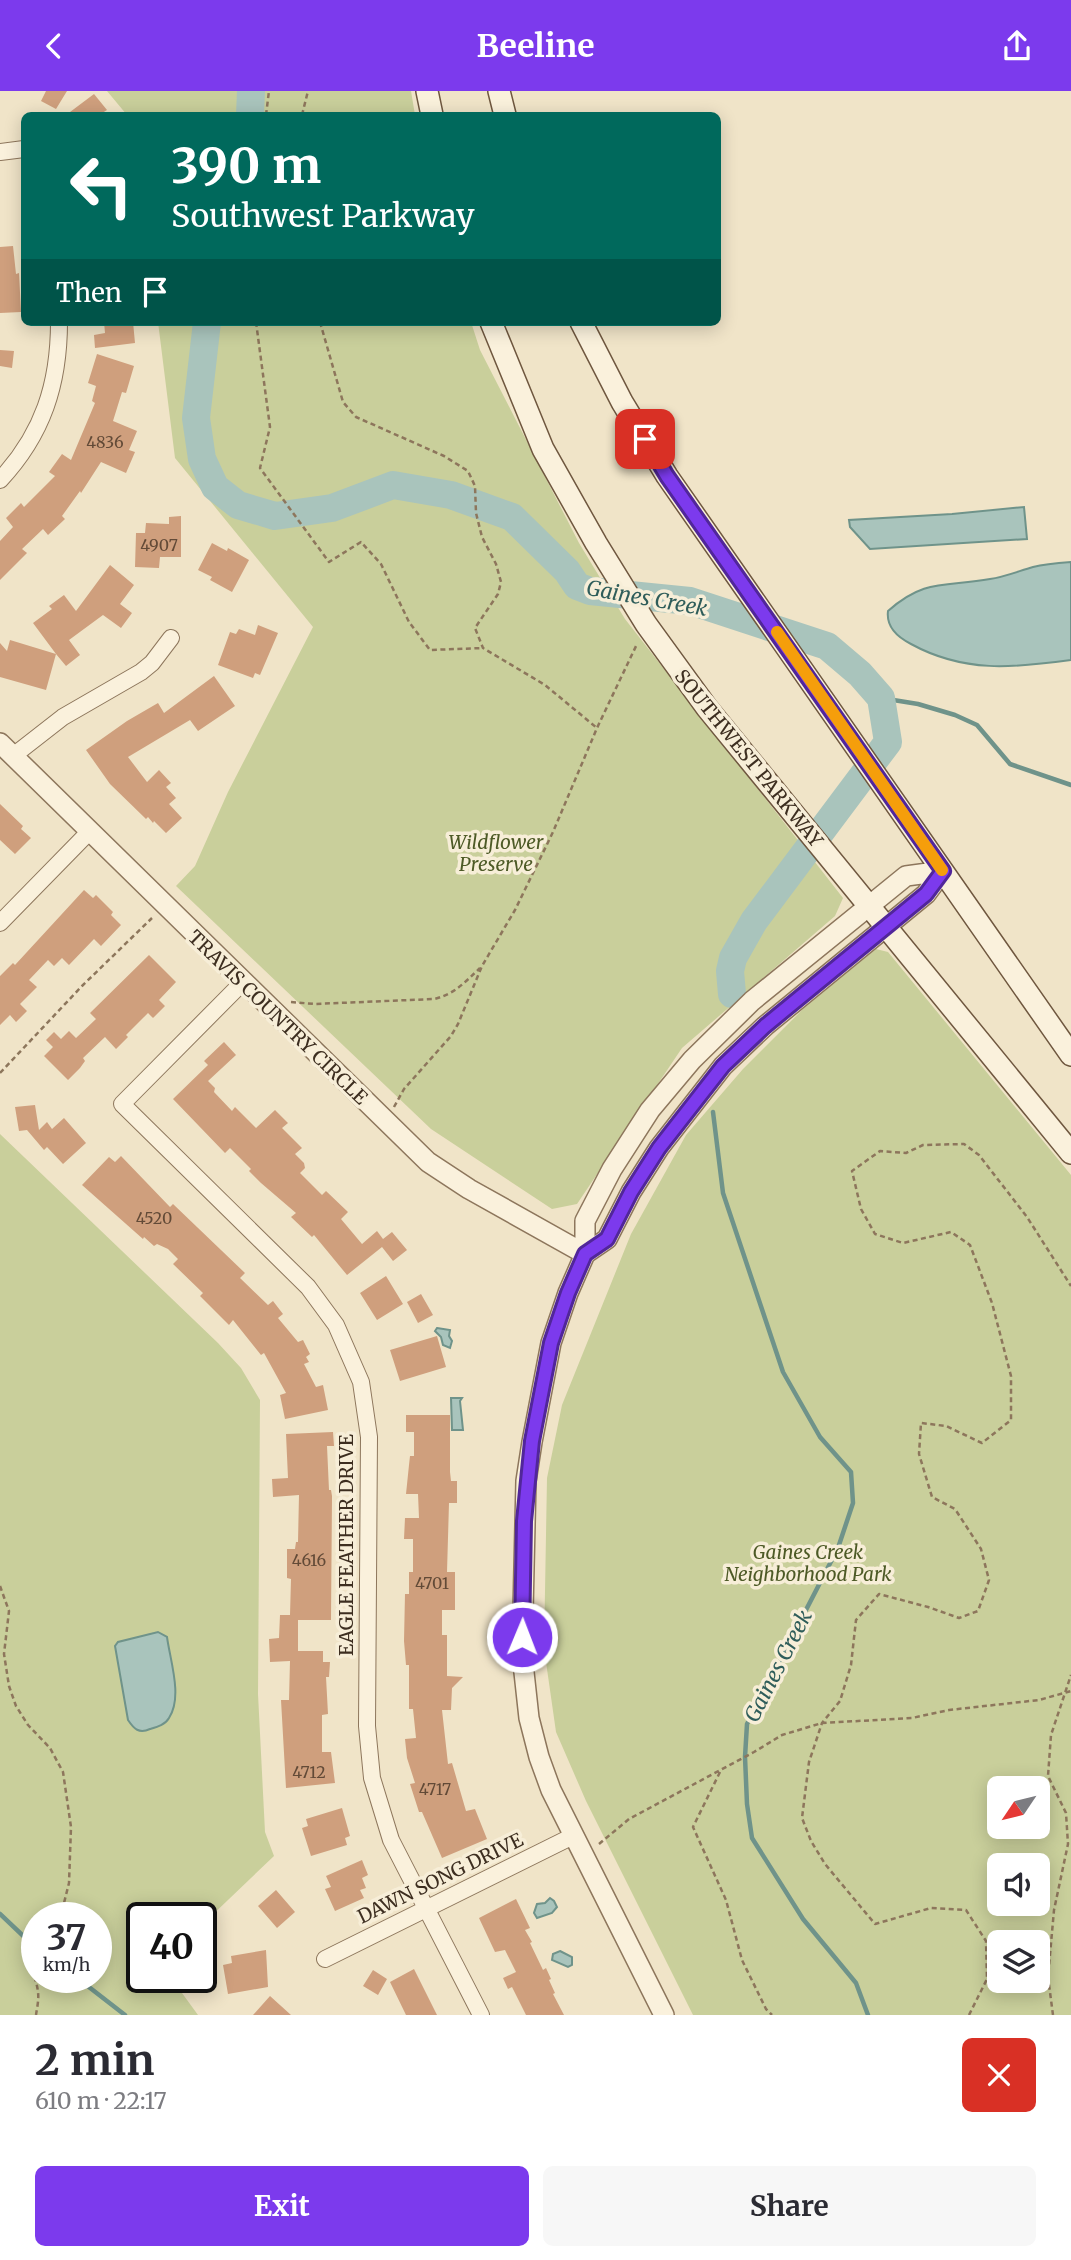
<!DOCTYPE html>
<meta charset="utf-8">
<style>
:root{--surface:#fff;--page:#f7f7f7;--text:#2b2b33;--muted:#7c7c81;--accent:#7c3aed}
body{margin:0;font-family:Merriweather,serif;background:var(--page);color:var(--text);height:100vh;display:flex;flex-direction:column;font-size:26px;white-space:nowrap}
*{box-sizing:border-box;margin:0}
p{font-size:23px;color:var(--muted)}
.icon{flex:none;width:38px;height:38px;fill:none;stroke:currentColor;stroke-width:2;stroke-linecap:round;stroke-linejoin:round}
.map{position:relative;height:1924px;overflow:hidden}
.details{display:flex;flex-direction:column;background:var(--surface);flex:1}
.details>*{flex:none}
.top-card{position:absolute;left:21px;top:21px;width:700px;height:214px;border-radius:10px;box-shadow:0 4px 18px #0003;background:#00695c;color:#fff;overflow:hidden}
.needle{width:46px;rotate:235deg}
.controls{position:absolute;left:987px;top:1685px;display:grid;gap:14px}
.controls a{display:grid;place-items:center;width:63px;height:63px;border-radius:10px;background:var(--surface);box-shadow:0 4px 18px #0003;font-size:35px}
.speed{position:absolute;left:21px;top:1811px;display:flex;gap:14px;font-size:35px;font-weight:700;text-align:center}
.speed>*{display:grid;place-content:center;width:91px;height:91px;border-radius:50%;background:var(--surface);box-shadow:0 4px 18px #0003;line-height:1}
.speed small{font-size:18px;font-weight:400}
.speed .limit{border:4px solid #111;border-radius:10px;background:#fff;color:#111}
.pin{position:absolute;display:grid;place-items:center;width:60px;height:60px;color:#fff;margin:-30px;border-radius:14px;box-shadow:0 4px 10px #0006}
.me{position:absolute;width:77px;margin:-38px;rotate:1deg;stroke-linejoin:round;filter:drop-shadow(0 0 5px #0008)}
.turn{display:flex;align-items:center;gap:24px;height:147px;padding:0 35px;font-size:32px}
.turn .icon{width:91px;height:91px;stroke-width:2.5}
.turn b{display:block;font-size:49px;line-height:60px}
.then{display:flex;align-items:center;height:66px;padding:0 35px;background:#0003;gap:14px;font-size:26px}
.round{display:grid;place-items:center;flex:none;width:74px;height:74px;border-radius:10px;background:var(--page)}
.head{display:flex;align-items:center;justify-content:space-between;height:119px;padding:0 35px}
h1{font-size:42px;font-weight:700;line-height:52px}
.action{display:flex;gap:14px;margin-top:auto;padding:14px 35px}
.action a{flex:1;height:80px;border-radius:10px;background:var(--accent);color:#fff;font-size:28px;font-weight:700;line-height:80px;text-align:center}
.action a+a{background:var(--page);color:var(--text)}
header{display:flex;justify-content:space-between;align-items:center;height:91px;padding:0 35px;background:var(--accent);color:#fff;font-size:32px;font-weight:700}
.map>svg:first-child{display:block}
.green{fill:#c9cf9b;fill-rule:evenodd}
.water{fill:#a9c4bc;stroke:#6f938a;stroke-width:2}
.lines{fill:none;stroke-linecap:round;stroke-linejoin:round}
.stream{stroke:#6f938a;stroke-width:4.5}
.river{stroke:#a9c4bc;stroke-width:28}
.building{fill:#cf9f7d}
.minor-casing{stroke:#8d765c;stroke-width:18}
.tertiary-casing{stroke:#8d765c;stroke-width:22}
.secondary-casing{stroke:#6f573f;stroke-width:24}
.path{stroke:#8d765c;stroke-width:2.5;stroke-dasharray:5 3.5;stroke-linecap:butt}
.minor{stroke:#faf1dc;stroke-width:16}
.tertiary{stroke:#faf1dc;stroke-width:19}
.secondary{stroke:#faf1dc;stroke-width:21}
.route-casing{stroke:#51269a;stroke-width:18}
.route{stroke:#7c3aed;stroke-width:12}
.slow{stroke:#f59e0b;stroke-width:12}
.labels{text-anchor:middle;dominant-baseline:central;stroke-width:7;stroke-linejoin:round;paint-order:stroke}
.number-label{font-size:16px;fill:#624a37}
.street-label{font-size:19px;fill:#3d2e20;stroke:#f7eed8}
.park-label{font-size:19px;font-style:italic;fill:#4d5a26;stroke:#f7eed8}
.water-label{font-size:21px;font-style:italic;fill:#2f5d5a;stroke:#f7eed8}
</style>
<header><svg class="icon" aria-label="back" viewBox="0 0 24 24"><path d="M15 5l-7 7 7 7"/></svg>Beeline<svg class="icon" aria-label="share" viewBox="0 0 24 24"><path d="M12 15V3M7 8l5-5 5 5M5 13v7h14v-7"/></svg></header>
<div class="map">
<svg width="1071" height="1924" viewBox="0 0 1071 1924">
<rect width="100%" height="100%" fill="#f0e4c8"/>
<path class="green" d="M107 0H411L415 24H127Z
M158 231H471L480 259 579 452 625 528 843 807 835 825 682 957 577 1113 552 1118 431 1038 176 795 195 775 228 701 313 536 175 367Z
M876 858 888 861 1071 1084V1924H693L586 1710 556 1641 544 1557 547 1387 562 1314 631 1143 686 1044 743 978 803 918ZM999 1698H1038V1736H999ZM1038 1774V1813H999V1774ZM999 1852H1038V1890H999Z
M0 1043 218 1252 241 1277 260 1309 258 1603 265 1741 274 1765 206 1830 201 1839V1827H142V1886L176 1887 174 1891 198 1924H0ZM37 1827H96V1886H37Z"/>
<path class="water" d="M1024 416 1027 448 870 458 850 436 849 429 952 423Z
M1071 471V569C1013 577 964 582 911 553 897 546 886 536 888 520 925 487 946 496 990 488 1004 486 1019 480 1033 476 1045 473 1058 472 1071 471Z
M437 1237 450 1239 449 1245 452 1250 450 1257 443 1254 441 1246 435 1240Z
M451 1307H462L460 1310 463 1339H452Z
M158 1541 167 1546C170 1569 183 1606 169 1627 165 1634 157 1636 150 1638 139 1643 134 1638 128 1629L115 1555 118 1551Z
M550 1807 554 1810 557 1816 552 1822 537 1827 534 1822 537 1813 545 1812Z
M560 1860 572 1866V1874L568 1876 552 1869 553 1863Z"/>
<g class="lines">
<path class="stream" d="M881 607 918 613 955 624 977 634 1010 673 1071 694
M713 1021 723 1102 783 1281 820 1346 851 1381 853 1412 838 1457 747 1633 745 1666 747 1713 752 1747 803 1828 856 1892 868 1924
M0 1823 37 1858
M76 1886 125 1924"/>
<path class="river" d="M250 24 251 0
M207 231 196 327 202 368 215 396 238 414 275 425 332 417 393 394 451 404 512 426 567 480 577 495 590 500 690 510 827 555 860 583 881 607 888 651 754 830 733 867 730 880 732 903"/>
</g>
<path class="building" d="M46 0H67L56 18 41 10Z
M94 3 107 19 99 24H66Z
M13 155 16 183 19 182 21 221 0 222V156Z
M104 231H133L135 252 95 257 94 244 105 242Z
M0 259 14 260 12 277 0 275Z
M97 263 134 275 126 302 122 301 113 330 137 340 129 359 135 361 126 382 101 371 81 402 80 400 62 425 65 428 48 444 43 438 22 458 27 462 0 489V450L13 436 6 427 21 412 24 416 55 385 49 381 62 363 71 369 95 312 92 310 96 295 88 292Z
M181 425V466H160L159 477 135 476 136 442H145L146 432 169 433V426Z
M212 452 227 460 228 457 249 469 232 501 210 489 212 486 198 479Z
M110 474 134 494 120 513 132 522 121 537 103 524 69 549 80 564 66 575 56 563 46 599 0 586V552L7 560 10 549 56 563 33 532 52 518 49 515 64 504 76 520Z
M258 534 278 542 260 584 255 582 253 587 218 574 230 541 236 543 239 538 255 544Z
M214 585 235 615 198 640 190 629 128 666 147 691 159 679 171 692 166 696 176 707 169 713 182 727 166 742 154 730 153 732 148 726 146 728 110 693 86 659 127 630 158 612 164 622Z
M0 713 23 735 21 738 31 747 15 763 0 749Z
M84 799 93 807 96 804 113 821 111 824 121 834 101 855 94 848 69 874 62 867 54 875 48 869 29 889 37 896 20 913 27 920 16 931 10 924 0 934V885L13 872 15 874Z
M149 864 176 891 159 909 165 915 153 927 148 922 126 944 128 946 116 958 105 946 83 967 85 970 80 977 68 989 44 965 53 956 46 949 54 941 61 948 69 940 76 947 96 928 90 922Z
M224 951 236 964 208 990 215 997 214 1001 232 1020 235 1016 256 1037 275 1019 288 1032 282 1037 302 1057 295 1063 304 1072 305 1077 300 1082 322 1104 326 1100 348 1121 341 1128 362 1153 377 1140 383 1148 392 1141 407 1159 393 1170 382 1156 347 1184 314 1144 312 1146 291 1126 296 1122 261 1092 249 1080 251 1078 230 1057 225 1062 173 1008 208 974 204 970Z
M35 1014 39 1039 47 1031 52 1038 64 1027 86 1052 63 1073 47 1056 44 1059 27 1039 19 1040 15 1016Z
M121 1065 170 1116 173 1113 245 1182 240 1187 268 1214 273 1210 283 1223 278 1227 298 1251 303 1249 310 1263 306 1266 309 1271 304 1273 316 1296 323 1294 328 1319 285 1328 280 1304 286 1302 264 1262 261 1264 233 1229 229 1234 200 1205 203 1202 173 1173 178 1168 168 1158 157 1153 154 1155 144 1146 143 1148 82 1094 109 1066 115 1071Z
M386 1185 403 1213 377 1229 360 1202Z
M421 1203 433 1224 418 1232 407 1211Z
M437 1245 446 1276 400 1290 390 1259Z
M406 1324H450V1381L451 1390H457V1412H449L447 1481H455V1519H442V1544H447V1585L463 1586 452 1597 451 1619H442L448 1673 452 1672 466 1720 475 1718 487 1748 442 1767 422 1721H419L410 1693 415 1692 407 1667 405 1648 416 1647 413 1618H409V1574H406L404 1550 405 1503H409V1481H413V1448H404L405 1427H419L418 1403H406L409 1374 410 1365H414V1341H406Z
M333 1341 334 1355H327L329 1399H331L332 1405 331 1529H298V1560H323V1571H330L329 1586H326L328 1623 322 1624V1661H331L335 1692 286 1697 281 1609H289L290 1570 270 1571 269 1548 279 1547 280 1524H290L291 1488 287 1487V1458H295L296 1451H298L299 1404 273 1406 272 1388 288 1387 286 1343Z
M342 1717 350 1745 345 1747 347 1754 311 1765 302 1737 308 1735 306 1728Z
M362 1769 368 1784 362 1787 366 1797 360 1799 364 1807 335 1820 325 1798 331 1796 326 1785Z
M276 1799 295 1821 277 1837 258 1815Z
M516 1808 530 1837 525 1839 532 1851 530 1852 543 1879 546 1877 551 1888 549 1889 555 1902 553 1903 564 1924H526L512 1896 508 1898 503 1887 516 1881 505 1859 495 1861 479 1827Z
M266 1859 268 1896 228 1903 223 1874 232 1872 231 1865Z
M414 1878 437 1924H406L390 1891Z
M373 1879 387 1888 378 1904 363 1895Z
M270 1905 291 1924H253Z"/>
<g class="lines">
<defs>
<path id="minor" d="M0 61 24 58
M0 389C43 343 59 293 59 231
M13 665 63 626 141 581 152 572 171 547
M0 832 90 740
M243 891 122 1013 308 1196 336 1234 361 1291 369 1346 367 1635 372 1687 391 1749 481 1924
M325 1868 573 1745"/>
<path id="tertiary" d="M0 652 428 1071 469 1098 585 1163
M585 1163 607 1148 631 1101 659 1057 723 975 765 935 926 803 943 780
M664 1924 551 1699 539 1666 529 1627 522 1563 526 1390 532 1351 551 1252 568 1202 585 1163V1130L612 1078 650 1019 692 969 752 910 906 785 943 780"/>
<path id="secondary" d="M427 0 432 24
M499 0 505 24
M491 231 543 358 596 452 646 533 707 617 1071 1062
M581 231 622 311 667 385 1071 964"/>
</defs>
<use href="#minor" class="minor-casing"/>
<use href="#tertiary" class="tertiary-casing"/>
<use href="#secondary" class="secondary-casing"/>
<path class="path" d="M266 24 269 0
M302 24 308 0
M256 231 270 336 260 377 329 471 361 451 381 473 409 531 430 559 483 557
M320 231 343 311 356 326 444 365 468 380 475 395 476 422 482 446 496 473 501 491 498 503 475 537 483 557 545 594 597 637
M291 911 315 913 434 908C455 903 465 891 480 877
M0 982 82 895 152 827
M394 1016 404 998 451 945 458 933 482 875 515 819 553 741 597 637 637 553
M0 1495 9 1520 4 1563 9 1595 16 1615 28 1634 50 1657 63 1681 71 1736 69 1792 63 1816 54 1827
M720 1681 693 1736 726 1809 742 1869 766 1918 772 1924
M599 1753 629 1728 754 1661 782 1644 822 1632 912 1627 949 1619 1039 1609 1071 1600
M36 1924C37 1917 39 1909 38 1901 36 1882 22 1866 37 1848
M969 1924 987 1888 986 1850 966 1819 931 1817 875 1833 825 1773 811 1750 802 1727 809 1671 822 1632 840 1610 851 1574 856 1529 879 1503 928 1516 959 1527 978 1520 989 1489 981 1458 955 1418 932 1406 919 1363 921 1332 946 1335 982 1352 1011 1329V1285L992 1212 970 1154 951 1141 903 1152 875 1143 861 1118 852 1080 880 1060 906 1062 923 1054 964 1053 979 1064 1027 1126 1071 1195
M1053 1924 1048 1886 1054 1819 1068 1753 1066 1722 1048 1685 1051 1644 1071 1584"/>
<use href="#minor" class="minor"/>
<use href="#tertiary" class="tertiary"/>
<use href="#secondary" class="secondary"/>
</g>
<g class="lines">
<defs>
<path id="route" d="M522 1546 524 1430 532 1350 551 1252 568 1202 585 1163 607 1148 631 1101 659 1057 723 975 765 935 926 803 943 780 667 385 645 348"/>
</defs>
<use href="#route" class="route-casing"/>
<use href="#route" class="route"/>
<path class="slow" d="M777 541 942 779"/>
</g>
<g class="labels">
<g class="number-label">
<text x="105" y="351">4836</text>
<text x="159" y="454">4907</text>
<text x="154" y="1127">4520</text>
<text x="309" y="1469">4616</text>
<text x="432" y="1492">4701</text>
<text x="309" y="1681">4712</text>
<text x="435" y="1698">4717</text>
</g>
<g class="street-label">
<text transform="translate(749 667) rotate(51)">SOUTHWEST PARKWAY</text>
<text transform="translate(278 926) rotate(44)">TRAVIS COUNTRY CIRCLE</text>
<text transform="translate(346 1454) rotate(-90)">EAGLE FEATHER DRIVE</text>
<text transform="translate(440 1787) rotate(-26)">DAWN SONG DRIVE</text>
</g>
<g class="park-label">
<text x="496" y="751">Wildflower<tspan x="496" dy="22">Preserve</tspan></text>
<text x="808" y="1461">Gaines Creek<tspan x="808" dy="22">Neighborhood Park</tspan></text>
</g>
<g class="water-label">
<text transform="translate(647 507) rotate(10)">Gaines Creek</text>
<text transform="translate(778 1575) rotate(-63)">Gaines Creek</text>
</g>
</g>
</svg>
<div class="controls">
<a><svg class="needle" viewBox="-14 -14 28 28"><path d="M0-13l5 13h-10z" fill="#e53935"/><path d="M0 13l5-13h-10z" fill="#7c7c81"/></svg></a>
<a><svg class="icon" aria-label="sound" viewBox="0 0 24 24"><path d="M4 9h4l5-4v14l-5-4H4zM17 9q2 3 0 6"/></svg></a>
<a><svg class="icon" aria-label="layers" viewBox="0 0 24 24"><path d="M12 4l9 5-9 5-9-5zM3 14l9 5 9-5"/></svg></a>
</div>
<div class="speed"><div>37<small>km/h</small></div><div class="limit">40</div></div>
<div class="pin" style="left:645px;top:348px;background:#d93025"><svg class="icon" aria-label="arrive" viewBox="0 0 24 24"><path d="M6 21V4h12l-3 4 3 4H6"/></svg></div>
<svg class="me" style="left:522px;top:1546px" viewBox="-20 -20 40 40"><circle r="17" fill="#7c3aed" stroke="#fff" stroke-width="3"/><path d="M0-11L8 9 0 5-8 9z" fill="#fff"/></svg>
<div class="top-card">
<div class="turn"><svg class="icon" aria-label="left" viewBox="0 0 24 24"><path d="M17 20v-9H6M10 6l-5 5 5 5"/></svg><div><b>390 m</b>Southwest Parkway</div></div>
<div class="then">Then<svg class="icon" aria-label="arrive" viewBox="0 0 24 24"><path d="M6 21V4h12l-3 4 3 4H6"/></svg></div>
</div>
</div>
<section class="details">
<div class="head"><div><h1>2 min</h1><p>610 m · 22:17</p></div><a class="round" style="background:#d93025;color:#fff"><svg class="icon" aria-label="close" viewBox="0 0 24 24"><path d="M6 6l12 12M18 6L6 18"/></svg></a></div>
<div class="action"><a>Exit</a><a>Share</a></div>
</section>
